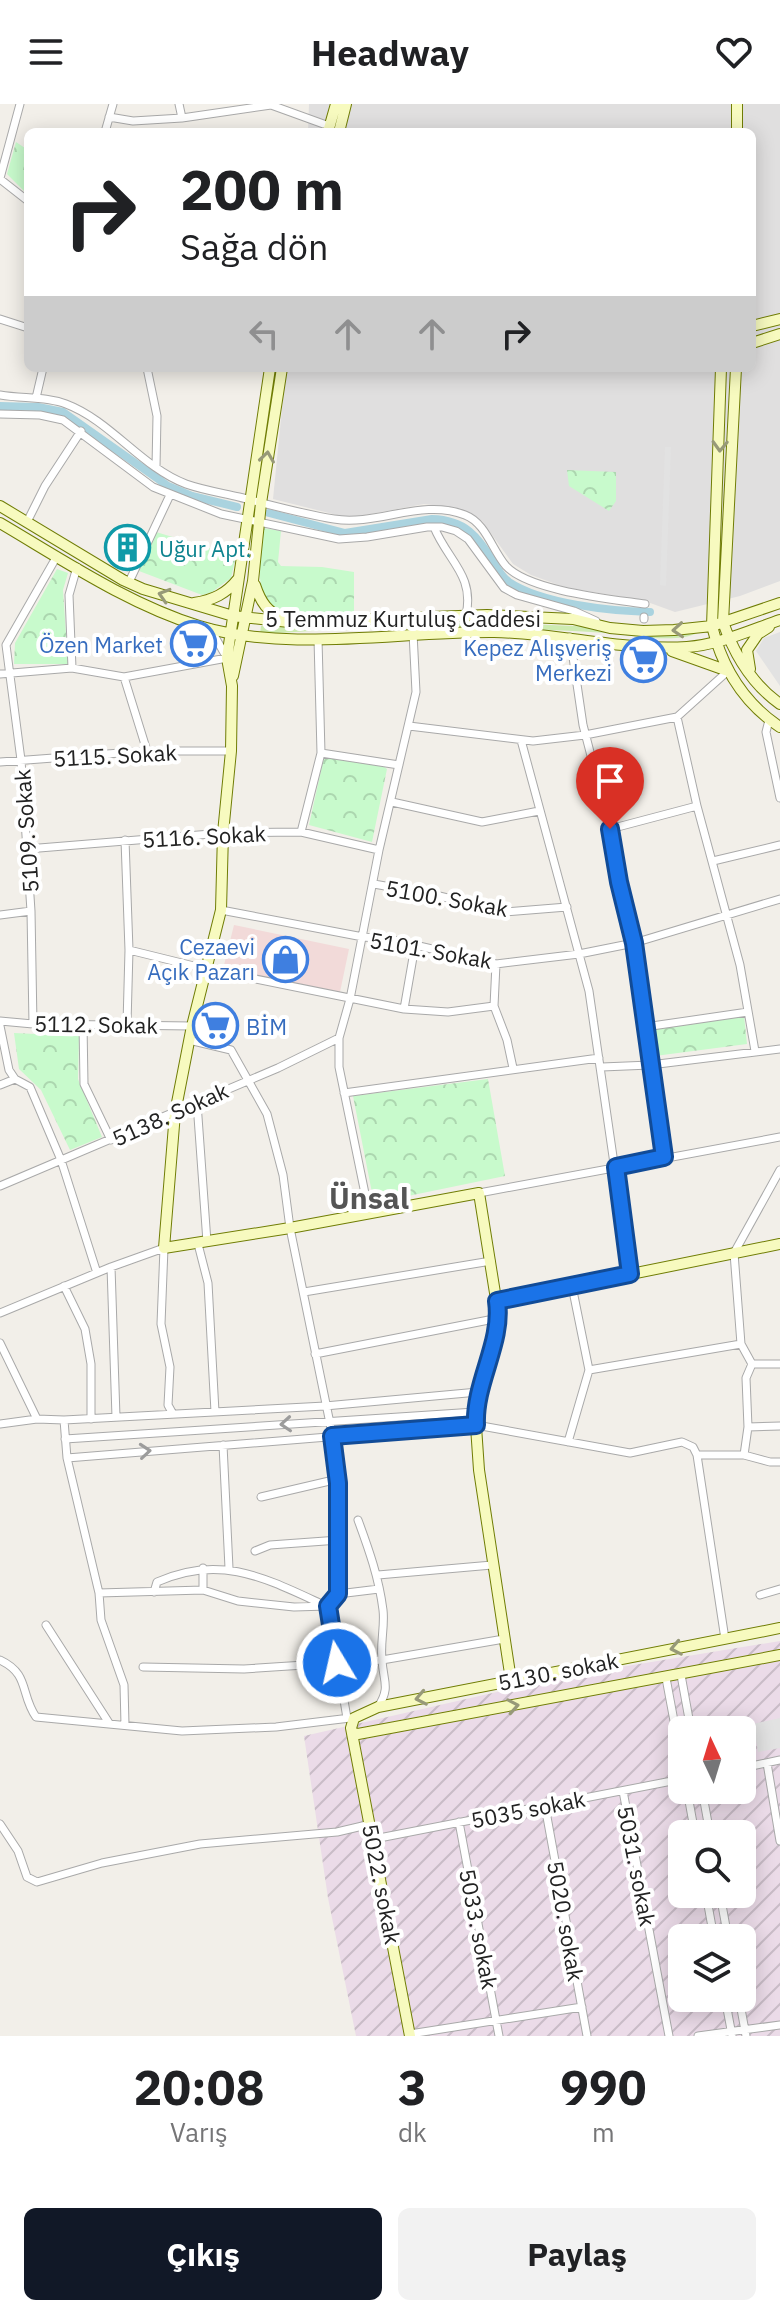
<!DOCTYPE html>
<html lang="tr">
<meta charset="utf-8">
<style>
:root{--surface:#fff;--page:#f2f2f2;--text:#202124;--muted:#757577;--accent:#111827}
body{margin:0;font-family:"IBM Plex Sans",sans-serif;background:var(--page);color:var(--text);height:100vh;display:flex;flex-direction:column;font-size:30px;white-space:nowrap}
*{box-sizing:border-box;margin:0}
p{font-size:26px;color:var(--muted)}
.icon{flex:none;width:44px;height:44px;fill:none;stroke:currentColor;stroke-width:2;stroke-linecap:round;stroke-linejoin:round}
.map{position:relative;height:1932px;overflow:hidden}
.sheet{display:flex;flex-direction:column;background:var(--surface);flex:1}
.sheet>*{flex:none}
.banner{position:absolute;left:24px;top:24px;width:732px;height:244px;border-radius:12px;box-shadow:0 4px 20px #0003;background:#fff;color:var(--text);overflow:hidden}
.needle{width:52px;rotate:356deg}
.tools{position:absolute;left:668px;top:1612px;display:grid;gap:16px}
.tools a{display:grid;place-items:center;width:88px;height:88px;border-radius:12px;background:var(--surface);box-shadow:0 4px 20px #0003;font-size:40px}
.pin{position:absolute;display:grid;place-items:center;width:68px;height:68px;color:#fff;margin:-82px -34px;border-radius:50% 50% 50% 0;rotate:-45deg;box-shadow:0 0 8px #0007}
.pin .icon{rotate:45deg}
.me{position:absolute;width:88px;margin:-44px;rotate:351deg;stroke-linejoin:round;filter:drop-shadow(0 0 6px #0008)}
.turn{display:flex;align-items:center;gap:28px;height:168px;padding:0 24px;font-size:36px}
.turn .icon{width:104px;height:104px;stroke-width:2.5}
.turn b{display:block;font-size:56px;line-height:68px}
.lanes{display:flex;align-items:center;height:76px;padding:0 24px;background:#0003;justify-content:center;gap:40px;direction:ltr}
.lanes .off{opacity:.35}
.eta{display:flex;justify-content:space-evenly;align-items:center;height:136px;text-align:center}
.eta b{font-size:48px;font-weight:700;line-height:56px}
.button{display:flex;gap:16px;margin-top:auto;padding:16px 24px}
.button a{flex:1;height:92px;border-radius:12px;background:var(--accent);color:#fff;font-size:32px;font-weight:700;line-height:92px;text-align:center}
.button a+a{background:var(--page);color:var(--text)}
header{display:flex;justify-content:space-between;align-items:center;height:104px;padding:0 24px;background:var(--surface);font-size:36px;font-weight:700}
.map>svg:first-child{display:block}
.residential{fill:#e0dfdf}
.commercial{fill:#f2dad9}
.industrial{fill:url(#industrial-furrows);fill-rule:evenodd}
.grass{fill:#cdebb0}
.park{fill:url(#park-crowns)}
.parking{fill:#e2e2e2}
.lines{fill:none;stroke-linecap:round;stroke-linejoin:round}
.canal{stroke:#aad3df;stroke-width:8}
.street-casing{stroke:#a9a9a9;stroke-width:9}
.secondary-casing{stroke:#707d05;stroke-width:12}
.street{stroke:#fff;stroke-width:7}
.secondary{stroke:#f7fabf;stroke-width:10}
.oneway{stroke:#979978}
.oneway2{stroke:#9c9c9c}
.route-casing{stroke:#114b97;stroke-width:20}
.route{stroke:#1a73e8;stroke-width:14}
.labels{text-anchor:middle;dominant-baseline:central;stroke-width:8;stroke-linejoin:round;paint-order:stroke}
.culture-label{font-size:22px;fill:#0d838f;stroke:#fff;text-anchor:start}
.street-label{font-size:22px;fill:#222;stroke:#fff}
.shop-label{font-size:22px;fill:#366cbe;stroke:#fff;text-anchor:end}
.district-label{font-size:30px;font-weight:bold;fill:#555;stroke:#fff}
</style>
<header><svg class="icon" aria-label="menu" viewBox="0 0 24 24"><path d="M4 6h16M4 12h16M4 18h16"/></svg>Headway<svg class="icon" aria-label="heart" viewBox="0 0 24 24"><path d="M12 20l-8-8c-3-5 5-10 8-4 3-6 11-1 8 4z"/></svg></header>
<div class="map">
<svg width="780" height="1932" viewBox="0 0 780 1932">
<defs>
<pattern id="industrial-furrows" width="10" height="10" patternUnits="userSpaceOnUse" patternTransform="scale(2)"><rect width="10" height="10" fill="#ebdbe8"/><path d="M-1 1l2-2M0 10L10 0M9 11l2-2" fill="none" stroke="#c9bcc7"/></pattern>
<pattern id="park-crowns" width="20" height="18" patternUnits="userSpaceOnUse" patternTransform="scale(2)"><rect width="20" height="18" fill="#c8facc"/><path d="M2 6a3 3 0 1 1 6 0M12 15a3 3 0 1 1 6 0" fill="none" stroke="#acd6af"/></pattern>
</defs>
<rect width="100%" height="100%" fill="#f2efe9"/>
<path class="residential" d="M309 0H780V477L740 492 675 508 642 496 567 484 531 471 513 460 482 417 456 404 424 400 349 414 273 395 286 264H752V28H308Z"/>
<path class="commercial" d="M234 821 349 845 340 888 223 865Z"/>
<path class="industrial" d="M780 1537V1932H356L328 1794 304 1632 572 1571ZM682 1626H742V1686H682ZM682 1730H742V1790H682ZM682 1834H742V1894H682Z"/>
<path class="grass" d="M480 518 695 527 697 529C676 540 631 531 607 529 491 521 376 523 260 530L261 522Z"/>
<path class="park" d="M16 38 28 46V91L7 70Z
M567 366 616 368V397L609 407 569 382Z
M263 424 281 427 278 458 281 462 322 463 354 468V508L279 509C251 490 261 453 263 424Z
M156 428 236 452 231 474 212 488 202 491 139 467Z
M57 465 68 469 63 486 68 560H14L15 539Z
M324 653 383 662 387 665 372 738 309 721Z
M744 911 747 940 655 952 651 923Z
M14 929 79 932 78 975 102 1033 70 1046 41 986 19 965Z
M488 975 505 1072 374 1099 353 992Z"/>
<path class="parking" d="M665 343H671L666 482 660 481Z
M780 528V582L756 547 764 534Z
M780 1614V1644L758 1648 753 1620Z"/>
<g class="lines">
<path class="canal" d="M0 302 38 303 63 308 168 382 192 392 237 403
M269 409 345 429 432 415C465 416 478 432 494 459 498 466 502 473 509 478 542 500 611 507 650 508"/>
<defs>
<path id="street" d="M179 0 182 14
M109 13 133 17 182 14 271 1 329 22
M105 28 113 0
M0 74 20 0
M0 75 28 97
M0 215 28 224
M147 264 157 312 156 363
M0 291C22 295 45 292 66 300 111 317 141 363 186 380 203 386 222 389 239 393 271 401 302 410 334 415 378 422 422 394 465 411 486 419 492 446 506 462 529 487 611 495 645 500
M36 294 43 264
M0 310 40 311 63 316 153 383 221 410 339 435 367 433 427 423H442L456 427 468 435 504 484 517 491 574 507 596 517
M27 418 45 382 81 327
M434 423C447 456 475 471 466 511
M129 478 170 391
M644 515V513
M570 533 583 621 610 725 619 778 634 839 664 1053
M72 564 69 491 77 463
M0 570 72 564 124 573 227 554 210 524
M124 573 147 647
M677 613 697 702 740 861 755 947
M769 616 766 628 780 694
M409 622 533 637 585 631 677 613 728 567
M521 636 589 887 630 1170
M321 649 399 661
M0 658 147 647H231
M392 698 482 718 539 707
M610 725 697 702
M301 728 321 649 318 535
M125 736 129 846 127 920
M27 745 223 729 301 728 379 746
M713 757 780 741
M374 780 435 791 506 808 567 803
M221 806 363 833 389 835 496 860 579 850 634 839 780 795
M0 811 31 807
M129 846 206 865 404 905 448 908 494 902
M496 860 494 902 507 936 513 964
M404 905 415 842
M0 917 33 920 192 922
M33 920 31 807 21 656 6 541 57 452
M83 920 84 980 111 1036
M0 922 9 966 15 975 30 983 61 1056 97 1169
M645 923 748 908
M189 936 231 946 267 1010 283 1071 290 1124 333 1334 338 1379V1490L328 1502 347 1614
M602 963 650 961 780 945
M0 981 15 975
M344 989 599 954
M197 999 207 1138
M780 1066 734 1149 741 1240 752 1260H780
M0 1082 278 964 339 934
M479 1089 780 1033
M369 1109 339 963V934L350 895 379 746 416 588 413 529
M198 1140 208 1179 215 1308
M111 1163 116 1313
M64 1182 85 1225 91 1260V1315
M572 1182 589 1266
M304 1188 491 1157
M0 1209 111 1163 164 1144 161 1220 170 1263 168 1301 173 1310
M0 1239 37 1315
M315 1250 499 1214
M64 1316 67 1354 99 1489 101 1516 124 1581 125 1621
M0 1320 37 1315 64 1316 325 1302 478 1288
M748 1323 780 1322
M65 1335 475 1308
M568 1338 589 1266 741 1240
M223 1341 229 1464
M697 1351H744L770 1358H780
M744 1351 748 1323 746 1274 752 1260
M67 1354 476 1321 630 1349 682 1338 693 1343 697 1351 725 1535
M261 1393 338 1375
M358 1416C369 1446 379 1474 383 1506 385 1522 380 1539 382 1556 383 1577 391 1583 378 1603
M255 1447 270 1441 339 1436
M378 1471 492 1461
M203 1486V1464
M154 1488 157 1478C221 1449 267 1475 326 1502
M99 1489 203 1486 238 1497 294 1503 328 1502
M338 1490 379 1485
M760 1491 780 1485
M46 1521 109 1619
M0 1556C30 1570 20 1590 36 1613L182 1627 276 1623 350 1614
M143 1563 244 1565 382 1556 504 1535
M681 1571 691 1626
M666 1574 682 1660
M767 1659 780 1737
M742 1664 780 1656
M687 1686 695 1730
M702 1686 710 1730
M623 1687 669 1932
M545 1702 587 1932
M459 1718 499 1932
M0 1720 18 1747 27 1773 37 1778 102 1759 200 1740 337 1728 371 1720
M374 1735 682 1675
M706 1790 714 1834
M720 1790 728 1834
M725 1894 732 1931
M739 1894 746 1932
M410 1930 582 1903
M698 1932 780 1921"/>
<path id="secondary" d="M328 28 336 0
M339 28 346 0
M737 28V0
M752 222 780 215
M752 239 780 230
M270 264 227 554 232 582 231 647 223 729 221 806 192 922 175 1009 164 1144 290 1124 479 1089 499 1214 478 1288 475 1308 479 1366 511 1576
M721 264 712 522C722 563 744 599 780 623
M736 264 723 518C734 550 752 580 780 600
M0 402 123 476 143 485 233 512 289 518 487 511 573 515 610 524 643 527 674 526 712 522 780 499
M0 419C63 456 128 500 199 522 289 549 400 527 494 528 559 529 622 547 687 543 718 541 751 526 780 516
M255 481C261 499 267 507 284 516
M194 499C213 496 226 490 238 475
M672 547 728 567
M750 565 747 546 758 530 769 523
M233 572 253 477 261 399 282 264
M497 1197 780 1140
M354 1629 358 1630 780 1551
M410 1932 351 1624 354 1614 378 1603 780 1524"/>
</defs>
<use href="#street" class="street-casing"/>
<use href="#secondary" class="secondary-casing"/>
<use href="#street" class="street"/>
<use href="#secondary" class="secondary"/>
</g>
<defs><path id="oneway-chevron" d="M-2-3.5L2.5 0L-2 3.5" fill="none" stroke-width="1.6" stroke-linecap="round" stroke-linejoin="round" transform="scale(2)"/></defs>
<g class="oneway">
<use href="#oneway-chevron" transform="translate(720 342) rotate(92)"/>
<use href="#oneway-chevron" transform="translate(267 353) rotate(-82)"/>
<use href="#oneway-chevron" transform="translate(164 491) rotate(-163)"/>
<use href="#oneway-chevron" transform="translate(678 526) rotate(176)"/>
<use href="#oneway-chevron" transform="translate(676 1544) rotate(169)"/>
<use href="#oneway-chevron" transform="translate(421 1594) rotate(169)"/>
<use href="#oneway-chevron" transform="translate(513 1602) rotate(-10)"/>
</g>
<g class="oneway2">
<use href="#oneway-chevron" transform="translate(286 1320) rotate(176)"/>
<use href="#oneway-chevron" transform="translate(145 1347) rotate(-5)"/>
</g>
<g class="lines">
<defs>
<path id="route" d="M337 1559 328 1502 338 1490V1379L332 1332 476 1321C474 1278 503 1239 497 1197L630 1170 616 1063 664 1053 634 839 619 778 610 725"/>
</defs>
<use href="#route" class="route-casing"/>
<use href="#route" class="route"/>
</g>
<defs>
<symbol id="building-ring" viewBox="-11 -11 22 22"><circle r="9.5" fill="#fff" stroke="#0f9aa8" stroke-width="1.5"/><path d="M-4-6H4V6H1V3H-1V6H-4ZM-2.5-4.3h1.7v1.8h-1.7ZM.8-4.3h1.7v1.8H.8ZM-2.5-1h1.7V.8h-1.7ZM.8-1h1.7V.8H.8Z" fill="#0f9aa8"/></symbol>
<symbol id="supermarket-ring" viewBox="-11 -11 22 22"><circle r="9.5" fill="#fff" stroke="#3f7fe0" stroke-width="1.5"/><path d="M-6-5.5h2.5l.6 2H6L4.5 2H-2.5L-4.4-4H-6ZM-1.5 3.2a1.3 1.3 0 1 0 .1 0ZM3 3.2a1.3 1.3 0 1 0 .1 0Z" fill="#3f7fe0"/></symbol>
<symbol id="shop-ring" viewBox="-11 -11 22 22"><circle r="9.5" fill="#fff" stroke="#3f7fe0" stroke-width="1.5"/><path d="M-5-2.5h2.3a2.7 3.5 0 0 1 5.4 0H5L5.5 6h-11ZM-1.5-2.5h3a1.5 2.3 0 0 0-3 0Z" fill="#3f7fe0"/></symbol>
</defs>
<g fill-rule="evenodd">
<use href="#building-ring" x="102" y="418" width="51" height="51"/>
<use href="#supermarket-ring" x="168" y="514" width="51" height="51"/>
<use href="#supermarket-ring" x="618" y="530" width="51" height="51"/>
<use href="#shop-ring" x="260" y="830" width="51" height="51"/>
<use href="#supermarket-ring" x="190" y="896" width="51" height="51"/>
</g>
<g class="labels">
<g class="culture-label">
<text x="159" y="444">Uğur Apt.</text>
</g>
<g class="street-label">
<text x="403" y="514">5 Temmuz Kurtuluş Caddesi</text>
<text transform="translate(115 651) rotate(-3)">5115. Sokak</text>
<text transform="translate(26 727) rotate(-94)">5109. Sokak</text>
<text transform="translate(204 732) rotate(-3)">5116. Sokak</text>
<text transform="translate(447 794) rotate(10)">5100. Sokak</text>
<text transform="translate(431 846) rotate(10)">5101. Sokak</text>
<text transform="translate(96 920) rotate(1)">5112. Sokak</text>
<text transform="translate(170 1010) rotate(-24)">5138. Sokak</text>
<text transform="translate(558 1567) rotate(-11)">5130. sokak</text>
<text transform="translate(528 1705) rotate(-11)">5035 sokak</text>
<text transform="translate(637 1762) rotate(79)">5031. sokak</text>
<text transform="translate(382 1780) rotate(79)">5022. sokak</text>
<text transform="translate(566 1817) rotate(80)">5020. sokak</text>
<text transform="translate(479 1825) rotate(79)">5033. sokak</text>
</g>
<g class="shop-label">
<text x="163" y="540">Özen Market</text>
<text x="612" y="543">Kepez Alışveriş<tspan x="612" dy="25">Merkezi</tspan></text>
<text x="255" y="842">Cezaevi<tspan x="255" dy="25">Açık Pazarı</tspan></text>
<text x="246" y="922" text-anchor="start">BİM</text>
</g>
<g class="district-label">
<text x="369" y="1093">Ünsal</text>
</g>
</g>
</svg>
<div class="tools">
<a><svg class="needle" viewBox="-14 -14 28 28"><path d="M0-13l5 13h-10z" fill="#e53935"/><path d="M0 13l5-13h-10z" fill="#757577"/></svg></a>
<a><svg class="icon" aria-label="search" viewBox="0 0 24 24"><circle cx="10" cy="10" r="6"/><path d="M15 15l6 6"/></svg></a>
<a><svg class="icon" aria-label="layers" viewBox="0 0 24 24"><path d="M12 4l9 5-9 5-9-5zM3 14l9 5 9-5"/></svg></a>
</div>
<div class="pin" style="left:610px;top:725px;background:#d93025"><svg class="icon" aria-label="arrive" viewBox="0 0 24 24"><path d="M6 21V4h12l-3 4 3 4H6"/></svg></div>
<svg class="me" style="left:337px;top:1559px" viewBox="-20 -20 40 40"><circle r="17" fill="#1a73e8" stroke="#fff" stroke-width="3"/><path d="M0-11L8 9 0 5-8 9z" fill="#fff"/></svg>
<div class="banner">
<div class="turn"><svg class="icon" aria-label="right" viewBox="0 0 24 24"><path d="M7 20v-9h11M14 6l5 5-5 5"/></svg><div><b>200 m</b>Sağa dön</div></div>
<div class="lanes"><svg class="icon off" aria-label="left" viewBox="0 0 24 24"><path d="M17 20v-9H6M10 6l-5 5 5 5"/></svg><svg class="icon off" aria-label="ahead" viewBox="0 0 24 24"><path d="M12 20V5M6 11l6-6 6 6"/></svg><svg class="icon off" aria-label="ahead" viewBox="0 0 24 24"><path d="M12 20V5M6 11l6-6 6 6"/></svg><svg class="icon" aria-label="right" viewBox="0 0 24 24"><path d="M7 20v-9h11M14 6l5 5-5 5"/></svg></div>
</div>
</div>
<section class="sheet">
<div class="eta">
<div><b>20:08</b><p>Varış</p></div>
<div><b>3</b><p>dk</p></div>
<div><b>990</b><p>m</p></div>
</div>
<div class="button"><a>Çıkış</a><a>Paylaş</a></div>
</section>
